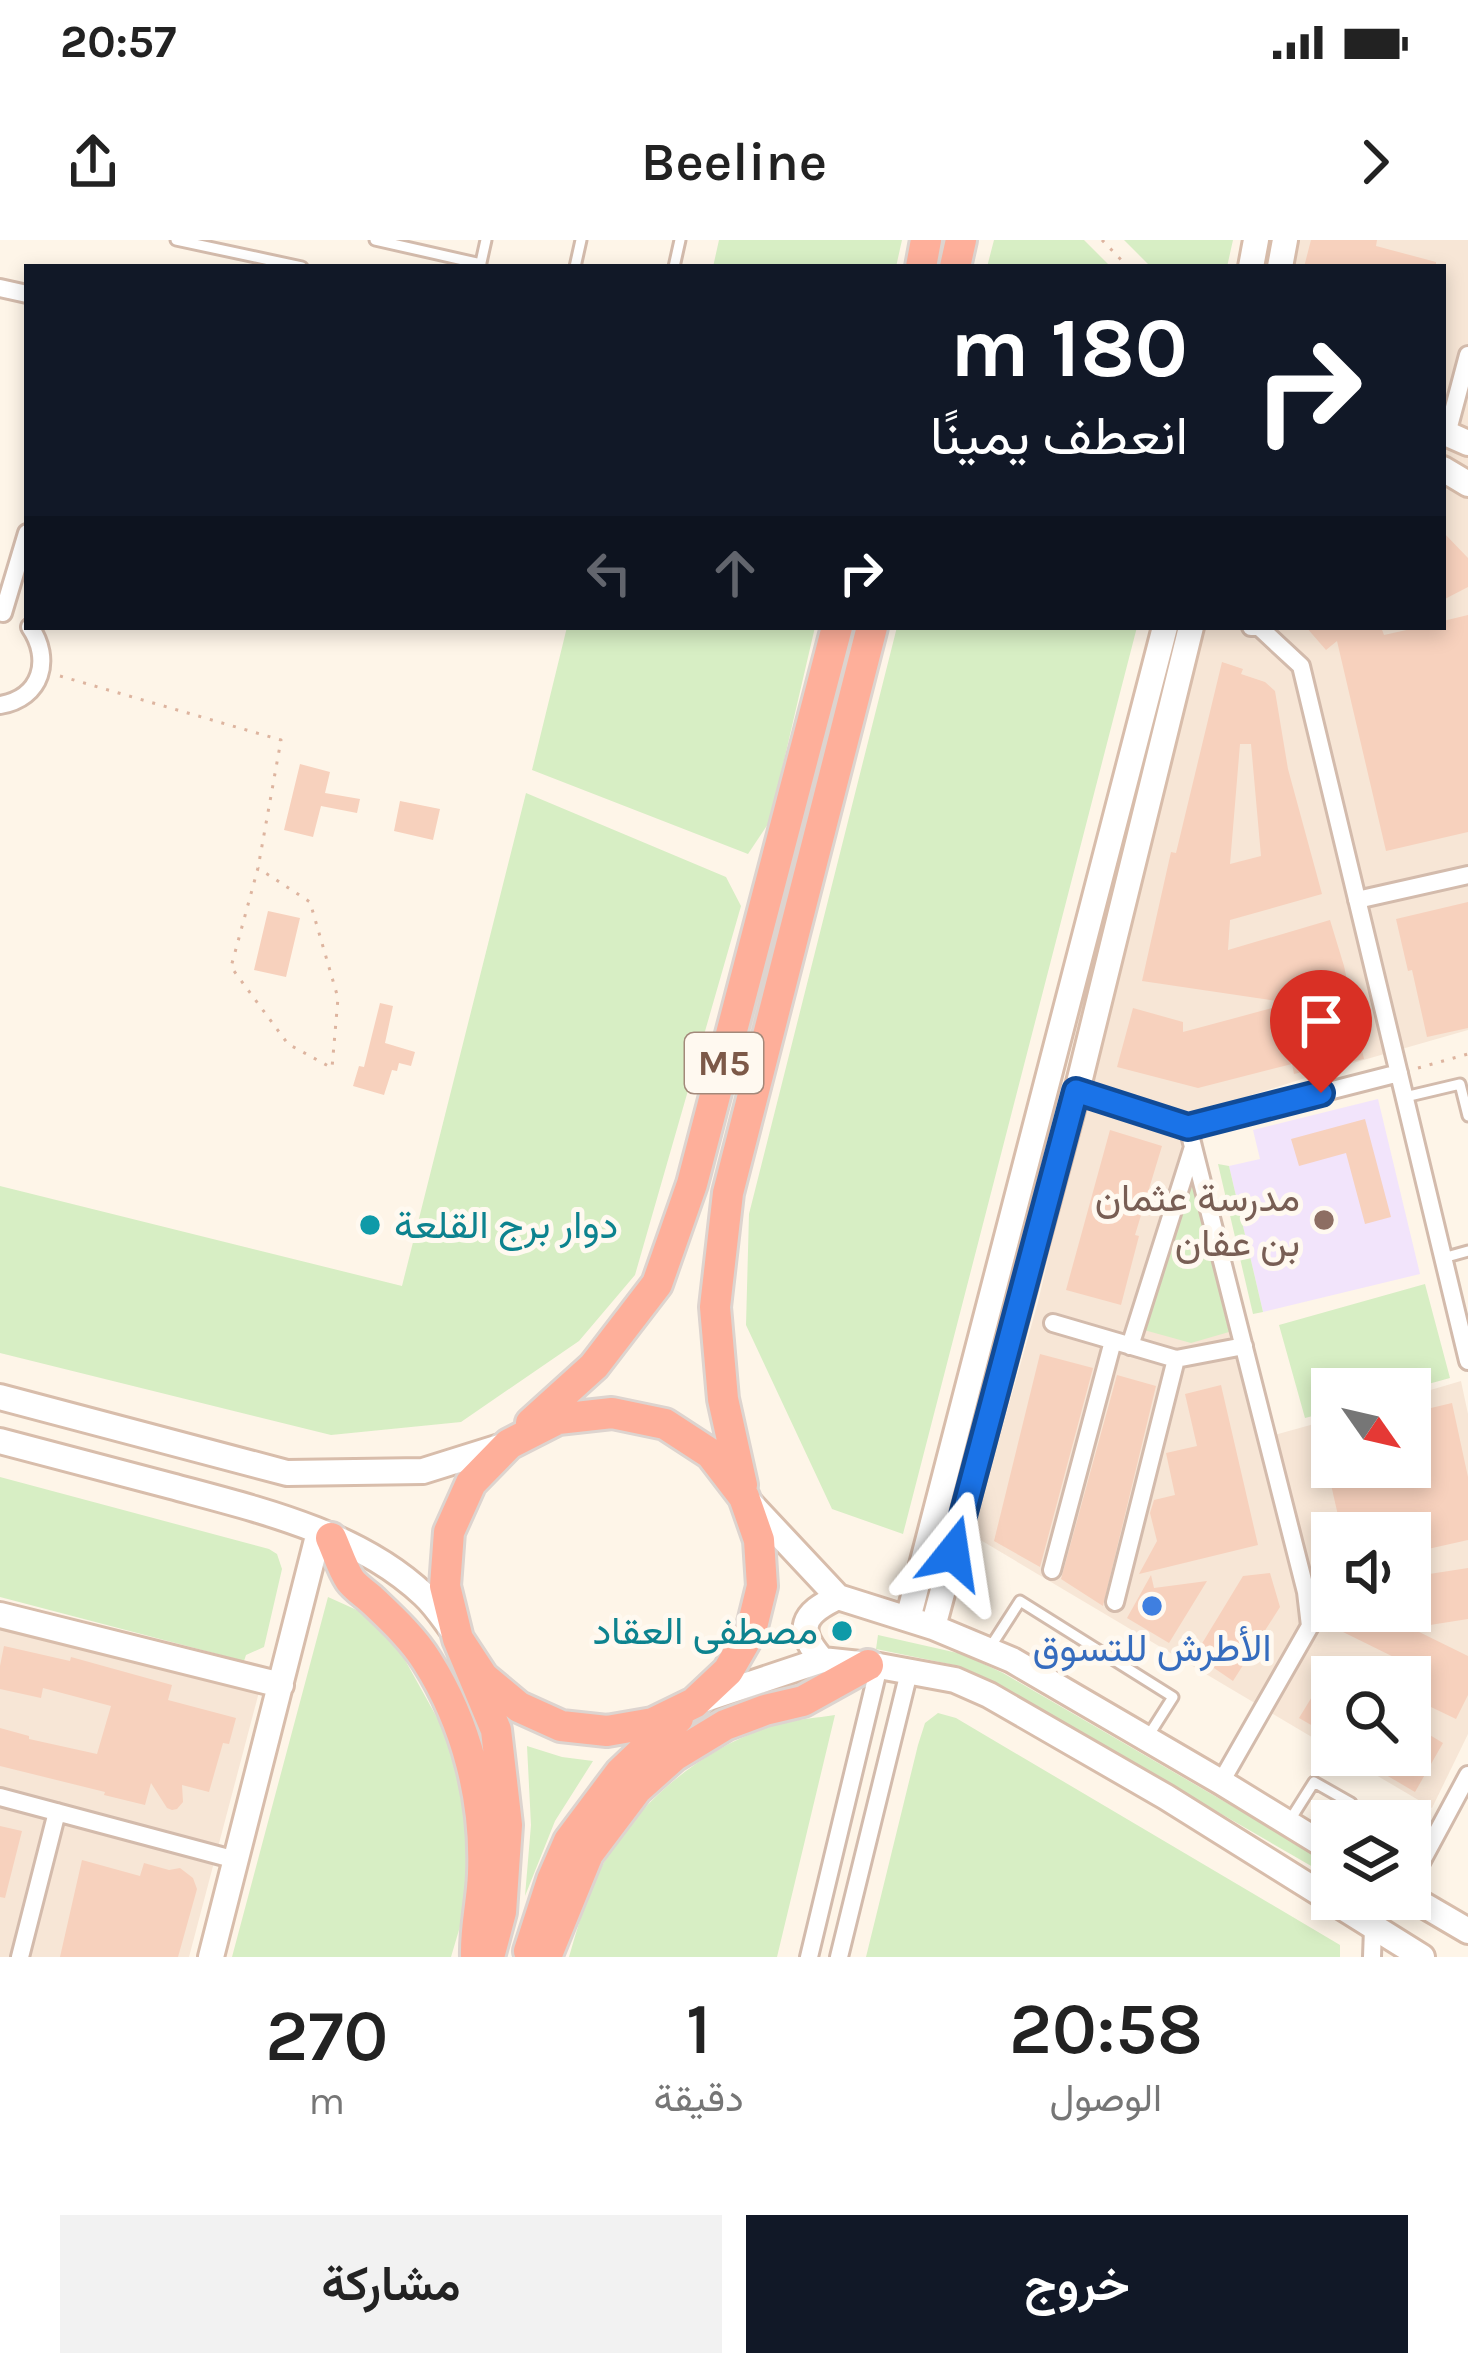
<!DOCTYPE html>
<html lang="ar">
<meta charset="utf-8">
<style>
:root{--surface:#fff;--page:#f2f2f2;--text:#222;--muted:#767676;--accent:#111827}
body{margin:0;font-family:Karla,Vazirmatn,sans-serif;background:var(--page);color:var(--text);direction:rtl;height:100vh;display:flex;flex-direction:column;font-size:45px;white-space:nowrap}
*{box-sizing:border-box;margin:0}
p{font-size:39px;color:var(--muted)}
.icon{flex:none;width:66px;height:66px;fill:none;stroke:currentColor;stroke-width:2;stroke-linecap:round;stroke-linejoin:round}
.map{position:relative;height:1717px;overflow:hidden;direction:ltr}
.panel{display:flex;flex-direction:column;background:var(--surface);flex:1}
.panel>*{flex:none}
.hud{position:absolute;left:24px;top:24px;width:1422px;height:366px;border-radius:0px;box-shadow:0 6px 18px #0003;direction:rtl;background:#111827;color:#fff;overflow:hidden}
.needle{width:78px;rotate:124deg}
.controls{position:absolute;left:1311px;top:1128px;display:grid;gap:24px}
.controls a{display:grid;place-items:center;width:120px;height:120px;border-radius:0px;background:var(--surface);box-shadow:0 6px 18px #0003;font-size:60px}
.pin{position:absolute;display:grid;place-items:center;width:102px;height:102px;color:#fff;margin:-123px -51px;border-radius:50% 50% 50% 0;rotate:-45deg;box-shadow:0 0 12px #0007}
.pin .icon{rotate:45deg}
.me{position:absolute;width:132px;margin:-66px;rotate:15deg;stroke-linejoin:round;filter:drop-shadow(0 0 9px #0008)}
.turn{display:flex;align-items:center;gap:42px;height:252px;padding:0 60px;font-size:54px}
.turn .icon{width:156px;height:156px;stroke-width:2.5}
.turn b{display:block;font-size:84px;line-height:102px}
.lanes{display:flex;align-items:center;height:114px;padding:0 60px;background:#0003;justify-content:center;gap:60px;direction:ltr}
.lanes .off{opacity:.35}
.eta{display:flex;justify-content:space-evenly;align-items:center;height:204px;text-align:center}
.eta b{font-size:72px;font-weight:600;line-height:84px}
.action{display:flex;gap:24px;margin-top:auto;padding:24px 60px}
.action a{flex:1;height:138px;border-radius:0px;background:var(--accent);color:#fff;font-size:48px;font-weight:600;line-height:138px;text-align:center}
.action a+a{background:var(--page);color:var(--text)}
.status{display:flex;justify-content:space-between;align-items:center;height:84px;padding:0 60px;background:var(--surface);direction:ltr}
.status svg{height:33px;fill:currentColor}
header{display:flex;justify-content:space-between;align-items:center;height:156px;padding:0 60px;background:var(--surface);font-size:54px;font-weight:600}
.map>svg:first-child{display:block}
.residential{fill:#f7e6d6;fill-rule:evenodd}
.education{fill:#f2e4fb}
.green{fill:#d7eec4}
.building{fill:#f7d1bd;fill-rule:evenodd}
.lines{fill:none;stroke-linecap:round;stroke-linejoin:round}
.lane-casing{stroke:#d3bbac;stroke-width:15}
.street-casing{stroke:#d3bbac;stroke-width:22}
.secondary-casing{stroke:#d8bdab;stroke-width:30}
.highway-casing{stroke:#ddd4cf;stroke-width:36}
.path{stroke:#ddb49f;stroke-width:3;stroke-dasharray:3 9;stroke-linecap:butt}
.lane{stroke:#fff;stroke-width:9}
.street{stroke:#fff;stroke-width:16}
.secondary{stroke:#fff;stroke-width:24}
.highway{stroke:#feaf9a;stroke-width:30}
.route-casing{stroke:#114b97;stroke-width:30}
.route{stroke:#1a73e8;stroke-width:21}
.education-dot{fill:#8d6e63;stroke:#fff9f0;stroke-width:4.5}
.culture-dot{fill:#0f9aa8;stroke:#fff9f0;stroke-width:4.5}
.shop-dot{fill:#3f7fe0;stroke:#fff9f0;stroke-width:4.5}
.labels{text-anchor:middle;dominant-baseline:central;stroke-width:10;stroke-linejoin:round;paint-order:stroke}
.shield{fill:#fff9f0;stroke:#a3897a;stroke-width:3}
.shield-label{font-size:36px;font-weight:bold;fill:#7c5948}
.education-label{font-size:39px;fill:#785e54;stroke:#fff9f0;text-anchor:end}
.culture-label{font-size:39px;fill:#0d838f;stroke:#fff9f0;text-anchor:start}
.shop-label{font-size:39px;fill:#366cbe;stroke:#fff9f0}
</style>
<div class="status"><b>20:57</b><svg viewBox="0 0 49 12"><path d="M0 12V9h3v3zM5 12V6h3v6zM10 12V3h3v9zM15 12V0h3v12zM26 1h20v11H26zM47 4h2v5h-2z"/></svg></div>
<header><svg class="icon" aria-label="forward" viewBox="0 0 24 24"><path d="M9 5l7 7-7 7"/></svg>Beeline<svg class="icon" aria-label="share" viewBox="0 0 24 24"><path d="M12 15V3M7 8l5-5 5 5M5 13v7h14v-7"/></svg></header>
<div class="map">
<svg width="1468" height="1717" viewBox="0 0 1468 1717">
<rect width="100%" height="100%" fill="#fef5e8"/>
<path class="residential" d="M1286 0H1468V790L1346 825 1198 872 1257 1200 1332 1179V1227H1410V1156L1461 1141 1468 1174V1494L1432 1568 1342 1515H1410V1437H1332V1509L972 1295 1038 1062 1195 387H1443V27H1280ZM1332 1293H1410V1371H1332Z
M0 1387 259 1452 189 1717H0Z"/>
<path class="education" d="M1378 859 1420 1034 1263 1072 1229 926 1260 919 1253 890Z"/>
<path class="green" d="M719 0H902L896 27H713Z
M994 0H1084L1111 27H987Z
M1124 0H1233L1227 27H1151Z
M567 387H815L770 581 748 614 532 530Z
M897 387H1137L903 1294 832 1269 746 1085 749 974Z
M526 553 726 637 741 666 635 1035 579 1101 461 1182 331 1195 0 1113V946L402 1046Z
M1218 924 1229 926 1263 1072 1253 1074Z
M1189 929 1229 1092 1191 1103 1144 1090Z
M1425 1044 1450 1138 1410 1149H1332V1171L1305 1178 1279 1085Z
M0 1237 269 1309 277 1314 282 1329 264 1407 246 1415 244 1421 0 1357Z
M328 1357 368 1375 400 1411 445 1492 464 1565 469 1613 464 1673 451 1717H232Z
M878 1395 962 1414 1003 1433 1332 1624V1638L996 1444 959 1426 876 1409Z
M938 1473 956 1478 1340 1705V1717H866L918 1505 925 1483Z
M835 1475 777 1717H569C575 1696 581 1675 589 1654 619 1576 699 1506 779 1484 797 1479 817 1478 835 1475Z
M527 1506 562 1517 593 1521 555 1581 525 1656 531 1585Z"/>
<path class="building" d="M1311 0H1377L1376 6 1436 22V27H1304Z
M1443 292 1468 318V347L1443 360Z
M1468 375V592L1386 611 1337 401 1326 410 1306 387H1381L1384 395 1420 387H1443V381Z
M1222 422 1243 429 1241 434 1265 442 1275 451 1288 529 1322 654 1230 680 1228 710 1330 680 1344 726 1364 819 1294 834 1292 824 1198 848 1117 827 1133 768 1183 782V792L1291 763 1142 741 1171 612 1176 613ZM1240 504H1251L1261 616 1230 624Z
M300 524 330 532 325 553 360 559 357 573 321 566 313 597 284 590Z
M400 561 440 569 433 600 394 591Z
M1468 662V788L1427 797 1412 730 1408 731 1396 679Z
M268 671 300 678 286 737 254 730Z
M380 763 393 766 385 803 415 812 411 826 399 823 397 831 392 830 384 855 353 846 359 826 364 827Z
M1365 879 1391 977 1365 984 1346 913 1299 926 1291 899Z
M1110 890 1162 906 1135 995 1139 996 1121 1065 1066 1050Z
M1040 1114 1093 1128 1040 1327 994 1301Z
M1117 1135 1156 1146 1103 1366 1061 1339Z
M1221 1145 1258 1305 1139 1334 1157 1301 1150 1273 1154 1260 1175 1255 1166 1213 1197 1206 1185 1154Z
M1452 1163 1468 1237V1300L1410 1313V1293H1342L1327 1227H1410V1173Z
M1468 1328V1379L1411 1388 1468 1416V1455L1456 1479 1410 1457 1412 1426 1343 1392 1352 1371H1410V1337Z
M1270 1333 1280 1367 1233 1441 1195 1415 1243 1336Z
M1151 1335 1154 1348 1207 1341 1169 1403 1127 1378Z
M4 1406 70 1421 71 1417 172 1445 168 1460 236 1478 229 1504 223 1503 209 1552 182 1545 183 1562 177 1569 172 1570 167 1568 151 1543 145 1565 104 1555 105 1552 0 1526V1488L29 1496V1499L97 1514 111 1466 43 1448 41 1458 0 1449V1426Z
M1332 1424V1497L1299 1478Z
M1410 1483 1443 1503 1415 1552 1352 1515H1410Z
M0 1586 22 1591 5 1658 0 1657Z
M82 1620 140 1636 144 1623 169 1630 180 1628 193 1638 197 1649 178 1717H60Z"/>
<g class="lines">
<defs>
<path id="lane" d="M176 0 302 27
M375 0 481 24
M480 27 486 0
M575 27 581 0
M674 27 680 0
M1405 857 1460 844 1468 876
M1443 1018 1468 1011
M991 1406 1020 1361 1173 1457 1147 1498
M1290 1580 1314 1542 1351 1563 1342 1581"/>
<path id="street" d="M0 48 27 54
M1447 194 1468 115
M3 373 27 293
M1251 387H1259L1301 426 1468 1121
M0 465C42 458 52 419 30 387
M1357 660 1468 635
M1077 851 1188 887 1399 833
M1188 887 1306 1352 1310 1386 1221 1542
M1053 1083 1176 1119 1244 1106
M1130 1106 1193 907
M1052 1330 1113 1101
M1115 1362 1176 1119
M0 1557 236 1620
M1410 1643 1468 1535
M20 1717 57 1572
M809 1717 879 1426
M839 1717 909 1432
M1372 1717 1373 1688"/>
<path id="secondary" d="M1251 27 1256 0
M1280 27 1285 0
M1443 192 1468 203
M1443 229 1468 244
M0 1157 287 1233 423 1231 506 1205
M0 1201C57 1216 114 1231 171 1246 256 1269 358 1292 424 1355 435 1365 444 1379 453 1391
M749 1262 838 1357 933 1387 1012 1420 1221 1542 1332 1610
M0 1375 281 1445
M908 1379 1165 387
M933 1387 1077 851 1191 387
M822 1420C795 1389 802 1374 838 1357
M699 1461 822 1420 879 1426 955 1440 989 1455 1166 1557 1422 1717
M1410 1657 1468 1691
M211 1717 319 1292"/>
<path id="highway" d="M921 27 926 0
M955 27 961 0
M531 1183 594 1126 657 1044 692 944 837 387
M742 1245 723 1159 715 1067 728 953 872 387
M331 1298C337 1311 342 1328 350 1340 355 1347 364 1353 371 1359 391 1378 413 1398 427 1421 467 1484 486 1560 483 1634 482 1662 475 1688 476 1717
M458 1399 483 1437 519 1467 561 1486 607 1491 653 1483 694 1463 728 1431 751 1391 762 1346 759 1300 744 1257 711 1214 665 1184 612 1173 558 1179 509 1204 471 1243 449 1292 445 1346 458 1399 496 1490 507 1585 501 1672 489 1717
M529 1711 552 1640 569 1601 620 1533 678 1478
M546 1717 588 1614 637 1549 674 1516 725 1485 765 1470 803 1461 868 1425"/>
</defs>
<use href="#lane" class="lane-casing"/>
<use href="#street" class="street-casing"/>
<use href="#secondary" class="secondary-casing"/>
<use href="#highway" class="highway-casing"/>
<path class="path" d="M1102 0 1128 27
M60 436 281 500 258 628 231 727 288 804 332 828 338 758 310 662 258 628
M1418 828 1468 814"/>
<use href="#lane" class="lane"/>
<use href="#street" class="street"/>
<use href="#secondary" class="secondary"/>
<use href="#highway" class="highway"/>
</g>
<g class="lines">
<defs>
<path id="route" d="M953 1313 1076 851 1188 887 1321 853"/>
</defs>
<use href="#route" class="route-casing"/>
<use href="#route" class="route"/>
</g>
<circle class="education-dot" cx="1324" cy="980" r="12"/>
<g class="culture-dot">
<circle cx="370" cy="985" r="12"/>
<circle cx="842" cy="1391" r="12"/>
</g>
<circle class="shop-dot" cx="1152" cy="1366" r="12"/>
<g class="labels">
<rect class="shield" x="685" y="793" width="78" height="60" rx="9"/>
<g class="shield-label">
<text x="724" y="823">M5</text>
</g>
<g class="education-label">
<text x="1300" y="958">مدرسة عثمان<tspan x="1300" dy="45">بن عفان</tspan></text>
</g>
<g class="culture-label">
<text x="394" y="985">دوار برج القلعة</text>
<text x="818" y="1391" text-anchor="end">مصطفى العقاد</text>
</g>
<g class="shop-label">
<text x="1152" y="1408">الأطرش للتسوق</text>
</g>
</g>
</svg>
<div class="controls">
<a><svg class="needle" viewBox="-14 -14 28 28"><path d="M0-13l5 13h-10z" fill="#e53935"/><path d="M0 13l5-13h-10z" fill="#767676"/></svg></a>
<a><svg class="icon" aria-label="sound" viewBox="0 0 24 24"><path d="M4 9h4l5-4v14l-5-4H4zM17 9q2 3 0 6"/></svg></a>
<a><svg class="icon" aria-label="search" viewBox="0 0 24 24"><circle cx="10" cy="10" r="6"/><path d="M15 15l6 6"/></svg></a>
<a><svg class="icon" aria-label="layers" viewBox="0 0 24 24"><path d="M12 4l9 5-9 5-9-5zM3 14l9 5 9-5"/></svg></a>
</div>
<div class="pin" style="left:1321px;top:853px;background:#d93025"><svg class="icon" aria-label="arrive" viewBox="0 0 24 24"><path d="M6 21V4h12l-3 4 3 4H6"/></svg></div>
<svg class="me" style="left:953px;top:1313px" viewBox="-20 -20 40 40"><path d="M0-17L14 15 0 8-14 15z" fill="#1a73e8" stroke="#fff" stroke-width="4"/></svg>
<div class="hud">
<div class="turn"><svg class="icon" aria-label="right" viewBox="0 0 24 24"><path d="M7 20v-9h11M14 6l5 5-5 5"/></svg><div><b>180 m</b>انعطف يمينًا</div></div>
<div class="lanes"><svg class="icon off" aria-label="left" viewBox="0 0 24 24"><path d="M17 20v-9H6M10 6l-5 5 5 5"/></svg><svg class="icon off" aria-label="ahead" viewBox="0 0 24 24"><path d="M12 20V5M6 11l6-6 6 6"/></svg><svg class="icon" aria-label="right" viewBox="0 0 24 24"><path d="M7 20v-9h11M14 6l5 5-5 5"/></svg></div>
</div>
</div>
<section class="panel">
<div class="eta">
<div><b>20:58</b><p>الوصول</p></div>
<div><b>1</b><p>دقيقة</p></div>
<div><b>270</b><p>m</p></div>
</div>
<div class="action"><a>خروج</a><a>مشاركة</a></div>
</section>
